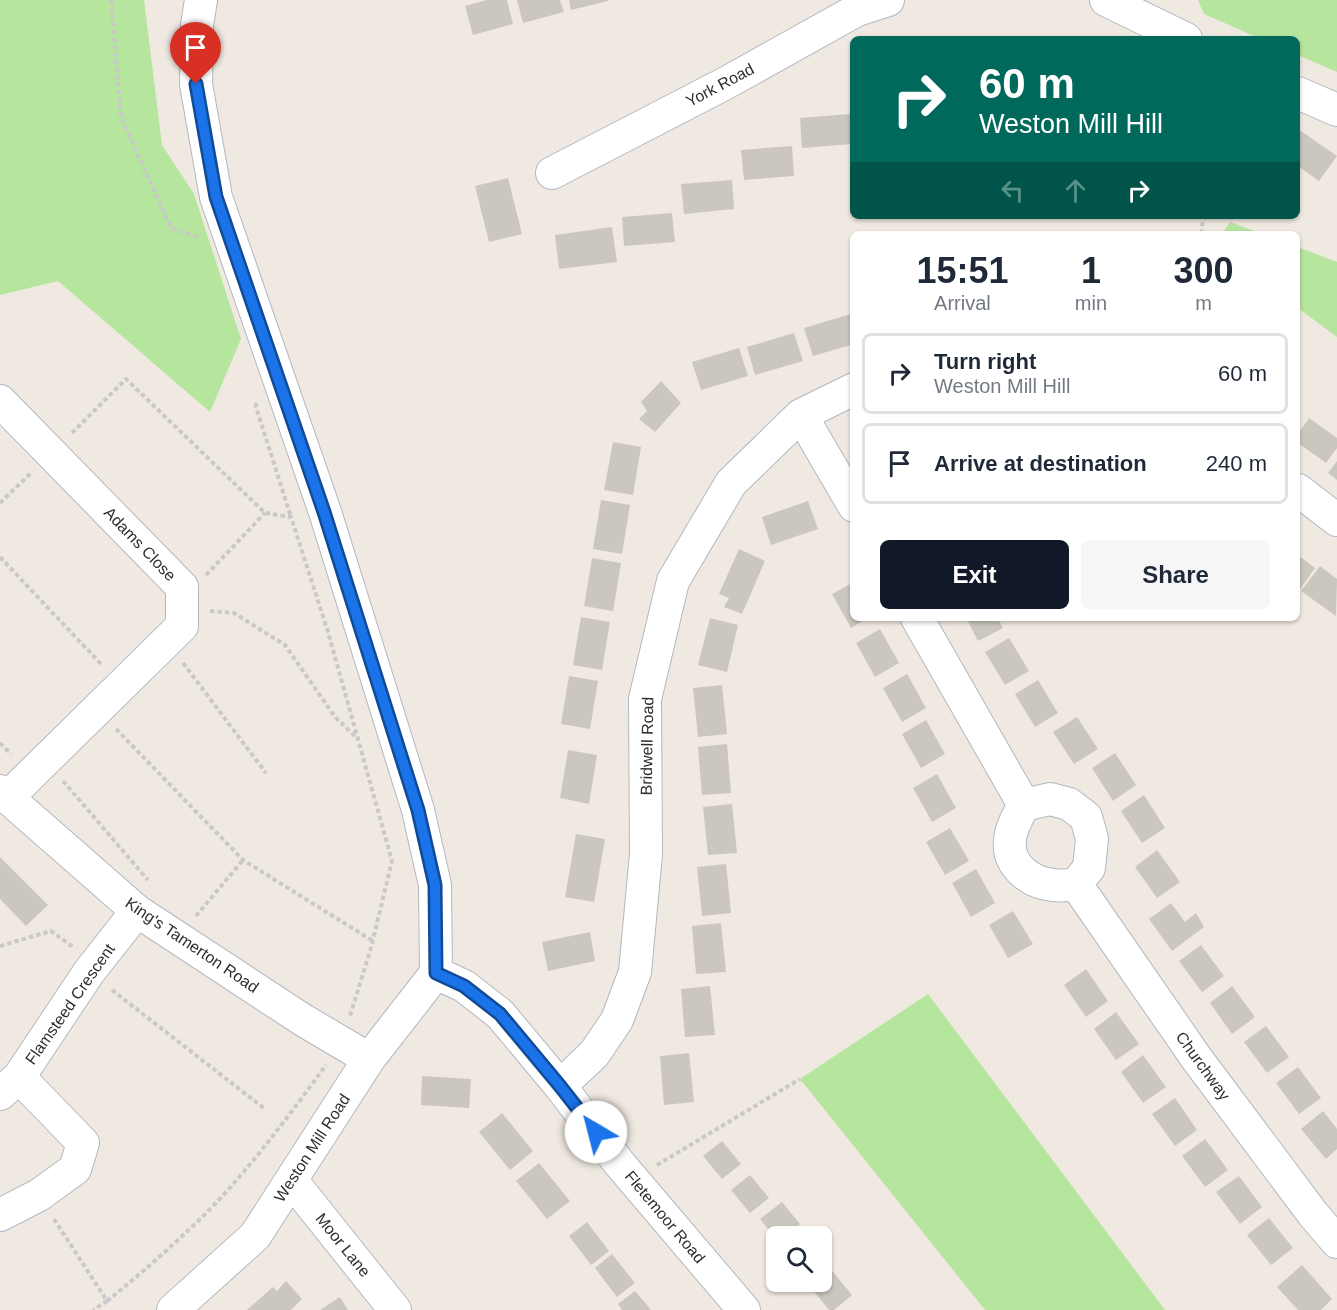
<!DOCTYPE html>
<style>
:root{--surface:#fff;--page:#f6f6f7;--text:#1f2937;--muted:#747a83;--line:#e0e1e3;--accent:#111827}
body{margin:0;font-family:Arial,sans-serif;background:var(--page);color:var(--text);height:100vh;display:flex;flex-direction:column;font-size:22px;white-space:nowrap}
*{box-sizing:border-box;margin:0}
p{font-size:20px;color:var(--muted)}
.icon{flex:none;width:33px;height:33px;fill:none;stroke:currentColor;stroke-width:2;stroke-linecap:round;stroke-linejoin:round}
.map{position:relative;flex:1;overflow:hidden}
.panel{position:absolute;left:850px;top:231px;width:450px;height:390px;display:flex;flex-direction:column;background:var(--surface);border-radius:9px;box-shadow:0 2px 4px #0004}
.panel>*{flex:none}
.top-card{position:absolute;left:850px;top:36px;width:450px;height:183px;border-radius:9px;box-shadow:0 2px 4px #0004;background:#00695c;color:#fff;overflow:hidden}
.fabs{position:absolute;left:766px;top:1226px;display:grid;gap:12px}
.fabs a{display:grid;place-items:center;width:66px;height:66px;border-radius:9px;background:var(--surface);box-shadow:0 2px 4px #0004;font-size:30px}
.pin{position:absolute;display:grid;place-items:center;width:51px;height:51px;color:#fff;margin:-62px -26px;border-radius:50% 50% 50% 0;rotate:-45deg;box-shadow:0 0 6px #0007}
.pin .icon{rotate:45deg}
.me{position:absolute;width:66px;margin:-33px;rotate:323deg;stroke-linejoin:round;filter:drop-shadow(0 0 4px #0008)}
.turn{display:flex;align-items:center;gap:21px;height:126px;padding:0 30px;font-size:27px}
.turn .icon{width:78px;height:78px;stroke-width:2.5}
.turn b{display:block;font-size:42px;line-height:51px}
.lanes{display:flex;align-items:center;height:57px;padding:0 30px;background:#0003;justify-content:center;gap:30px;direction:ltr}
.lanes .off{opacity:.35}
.eta{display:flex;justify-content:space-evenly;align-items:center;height:102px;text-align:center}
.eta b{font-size:36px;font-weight:700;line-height:42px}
.cta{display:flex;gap:12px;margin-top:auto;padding:12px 30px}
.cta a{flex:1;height:69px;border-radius:9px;background:var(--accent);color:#fff;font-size:24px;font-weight:700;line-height:69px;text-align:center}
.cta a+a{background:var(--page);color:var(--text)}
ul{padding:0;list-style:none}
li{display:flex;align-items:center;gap:18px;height:81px;margin:0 12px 9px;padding:0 18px;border:3px solid var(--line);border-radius:9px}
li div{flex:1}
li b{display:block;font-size:22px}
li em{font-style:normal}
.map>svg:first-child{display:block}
.green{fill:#b6e59e}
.building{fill:#cbc7bf}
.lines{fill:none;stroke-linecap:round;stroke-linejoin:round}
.minor-casing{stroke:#b4b7c1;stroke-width:34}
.path{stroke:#c9c9c9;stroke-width:4;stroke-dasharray:4.5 3;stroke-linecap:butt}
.minor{stroke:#fff;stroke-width:32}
.route-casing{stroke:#114b97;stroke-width:15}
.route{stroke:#1a73e8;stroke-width:10}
.labels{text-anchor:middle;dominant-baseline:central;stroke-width:5;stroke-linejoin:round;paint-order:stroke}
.street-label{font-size:16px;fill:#2e2e2e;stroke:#fff}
</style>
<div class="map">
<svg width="1337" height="1310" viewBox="0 0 1337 1310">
<rect width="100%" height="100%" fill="#efe9e1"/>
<path class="green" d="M0 0H144L162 145 194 194 241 339 210 412 58 281 0 295Z
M1198 0H1337V72L1298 55V39H1261L1204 14Z
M1230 222 1262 234H1222Z
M1298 247 1337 262V337L1298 308Z
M928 994 1165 1310H985L800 1079Z"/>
<path class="building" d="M487 0H507L513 24 473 35 465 6Z
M517 0H560L564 12 523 23Z
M569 0H608V1L571 10Z
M850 114 852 144 802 148 800 118Z
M1298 129 1337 156 1319 181 1298 166Z
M792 146 794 176 744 180 741 150Z
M508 178 522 234 489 242 475 186Z
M732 180 734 209 684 214 681 184Z
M672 213 675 242 624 246 622 217Z
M612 227 617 262 559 269 555 235Z
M851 314 854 322V344L813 356 804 328Z
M794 333 803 361 755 375 747 347Z
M739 348 748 376 701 390 692 362Z
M661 381 681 403 655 432 639 419 647 411 641 402Z
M1309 418 1337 438V448L1326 463 1298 443V434Z
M613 442 641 447 633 495 604 490Z
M1337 461V480L1328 473Z
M601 500 630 505 622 554 593 549Z
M808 501 818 529 771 545 762 517Z
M739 549 765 561 742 614 724 607 729 598 719 594Z
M1298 555 1315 568 1298 592Z
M592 558 621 563 613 611 584 606Z
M1320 566 1337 579 1336 616 1301 591Z
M854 582V618H868L851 628 832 594Z
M581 617 610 622 602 670 573 665Z
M710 618 738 625 727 672 698 665Z
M966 618H998L1003 628 978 641Z
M880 629 899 663 875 677 856 643Z
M1009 638 1029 671 1005 685 985 652Z
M907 674 926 708 902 722 883 688Z
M569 676 598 681 590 729 561 724Z
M1038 680 1058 713 1035 727 1015 694Z
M722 685 727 734 698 737 693 688Z
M1077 717 1098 749 1074 764 1053 732Z
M926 720 945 754 921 768 902 734Z
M727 744 731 793 702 795 698 747Z
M568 750 597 755 589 804 560 798Z
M1115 753 1136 785 1113 801 1092 768Z
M937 774 956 808 932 822 913 788Z
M1144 795 1165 828 1142 843 1121 811Z
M732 804 737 853 708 855 703 807Z
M950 828 969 861 945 875 926 842Z
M576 834 605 839 594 902 565 897Z
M1157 850 1180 882 1157 898 1135 867Z
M0 857 48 905 26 926 0 899Z
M726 864 731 913 702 916 697 867Z
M976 869 995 903 971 917 952 883Z
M1171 903 1185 922 1196 913 1204 927 1172 951 1149 919Z
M1013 911 1033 944 1008 958 989 925Z
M721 923 726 972 696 974 692 926Z
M590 932 595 961 548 971 542 942Z
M1201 945 1224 976 1202 992 1179 961Z
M1086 969 1108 1001 1086 1017 1064 985Z
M710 986 715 1035 685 1037 681 989Z
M1232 986 1255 1017 1232 1034 1210 1003Z
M1116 1012 1139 1044 1116 1060 1094 1029Z
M1266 1026 1289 1057 1267 1073 1244 1042Z
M689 1053 694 1102 664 1105 660 1056Z
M1143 1055 1166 1087 1143 1103 1121 1072Z
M1298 1067 1321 1098 1299 1114 1276 1083Z
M422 1076 471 1079 469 1108 421 1105Z
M1175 1098 1197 1130 1175 1146 1152 1114Z
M1323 1111 1337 1129V1149L1326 1159 1301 1129Z
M502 1113 533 1151 510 1170 479 1132Z
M1205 1139 1228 1170 1205 1187 1182 1156Z
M722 1141 741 1164 722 1179 703 1156Z
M539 1163 570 1201 547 1219 516 1181Z
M750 1175 769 1198 750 1213 731 1190Z
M1239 1176 1262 1207 1240 1224 1216 1192Z
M782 1202 800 1224 786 1236H777V1240L760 1219Z
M1269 1218 1293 1248 1271 1265 1247 1235Z
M587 1222 609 1251 591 1265 569 1236Z
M612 1254 635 1283 617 1297 595 1268Z
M1302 1265 1332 1299 1321 1310H1298L1277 1287Z
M829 1267 852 1295 834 1310H829L808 1284 812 1281H822V1272Z
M286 1281 302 1299 291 1310H247L273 1287 277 1291Z
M635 1291 647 1305 651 1310H622L618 1304Z
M340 1297 348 1310H320Z"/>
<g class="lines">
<defs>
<path id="minor" d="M201 0 197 25 196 84 216 197 325 512 418 810 435 885 436 973
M1106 0 1186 39
M1298 93 1337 110
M552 173 726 83 857 10 888 0
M0 401 182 587V626L7 798
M801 415 854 506
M1298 490 1337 520
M917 618 1024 805
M0 791 137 911 303 1020 369 1059
M1050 799 1069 804 1086 817 1092 839 1089 868 1076 884C1069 885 1060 886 1053 885 1030 883 1007 865 1010 840 1011 827 1018 816 1024 805Z
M1076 884 1197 1059 1313 1214 1337 1242
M436 973 464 986 500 1014 560 1086 619 1163 744 1310
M560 1086 594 1054 617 1020 635 972 646 854 645 699 673 581 731 483 801 415 854 389
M0 1094 19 1077 89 972 137 911
M292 1181 395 1310
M0 1215 39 1195 75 1169 83 1143 19 1077
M173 1310 255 1236 369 1059 436 973"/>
</defs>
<use href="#minor" class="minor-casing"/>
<path class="path" d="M111 0 121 117 171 228 200 238
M1201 234 1203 220 1206 216
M256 403V407L291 517
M72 433 126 379 265 513 291 517 328 632 392 861 371 948 350 1016
M0 503 32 472
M0 557 102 665
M206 575 265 513
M210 611 234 613 285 645 335 717 357 738
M183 663 266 773
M116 729 243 860 373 941
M0 743 11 754
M63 781 148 880
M196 916 243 860
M0 946 51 931 73 947
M112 990 265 1109
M657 1165 800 1079
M54 1219 107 1301 93 1310
M107 1301C138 1276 168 1250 197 1222 243 1178 288 1117 326 1065"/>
<use href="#minor" class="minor"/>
</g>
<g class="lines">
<defs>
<path id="route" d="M196 84 216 197 324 512 418 810 435 885 436 973 464 986 500 1014 560 1086 596 1132"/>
</defs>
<use href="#route" class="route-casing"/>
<use href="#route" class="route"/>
</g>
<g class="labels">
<g class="street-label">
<text transform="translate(720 85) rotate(-28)">York Road</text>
<text transform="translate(140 544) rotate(46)">Adams Close</text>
<text transform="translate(647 746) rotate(-89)">Bridwell Road</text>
<text transform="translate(192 945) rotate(34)">King's Tamerton Road</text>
<text transform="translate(70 1004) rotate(-55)">Flamsteed Crescent</text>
<text transform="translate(1203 1066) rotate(54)">Churchway</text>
<text transform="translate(312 1148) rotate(-57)">Weston Mill Road</text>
<text transform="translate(665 1217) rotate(50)">Fletemoor Road</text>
<text transform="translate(343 1245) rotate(51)">Moor Lane</text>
</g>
</g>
</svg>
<div class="fabs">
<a><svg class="icon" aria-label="search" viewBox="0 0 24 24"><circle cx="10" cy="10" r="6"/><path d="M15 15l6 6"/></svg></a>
</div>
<div class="pin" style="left:196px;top:84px;background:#d93025"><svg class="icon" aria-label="arrive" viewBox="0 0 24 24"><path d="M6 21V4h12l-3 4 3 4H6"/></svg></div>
<svg class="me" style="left:596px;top:1132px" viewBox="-20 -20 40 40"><circle r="19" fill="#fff"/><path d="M0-13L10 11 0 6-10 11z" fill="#1a73e8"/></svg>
<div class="top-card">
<div class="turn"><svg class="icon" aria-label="right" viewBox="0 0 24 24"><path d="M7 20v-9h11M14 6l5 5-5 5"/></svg><div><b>60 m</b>Weston Mill Hill</div></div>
<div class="lanes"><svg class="icon off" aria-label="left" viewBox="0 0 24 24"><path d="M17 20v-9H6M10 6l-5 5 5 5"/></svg><svg class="icon off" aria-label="ahead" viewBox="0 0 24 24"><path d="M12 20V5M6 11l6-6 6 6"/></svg><svg class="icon" aria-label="right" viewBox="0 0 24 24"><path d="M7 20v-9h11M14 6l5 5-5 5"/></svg></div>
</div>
<section class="panel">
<div class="eta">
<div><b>15:51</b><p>Arrival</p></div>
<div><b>1</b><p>min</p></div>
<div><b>300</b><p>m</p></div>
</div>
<ul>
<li><svg class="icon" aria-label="right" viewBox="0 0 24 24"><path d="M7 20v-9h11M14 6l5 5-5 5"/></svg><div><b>Turn right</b><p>Weston Mill Hill</p></div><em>60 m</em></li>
<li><svg class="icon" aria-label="arrive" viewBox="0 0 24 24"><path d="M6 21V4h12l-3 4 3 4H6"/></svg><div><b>Arrive at destination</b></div><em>240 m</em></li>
</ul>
<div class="cta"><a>Exit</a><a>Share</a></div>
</section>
</div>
